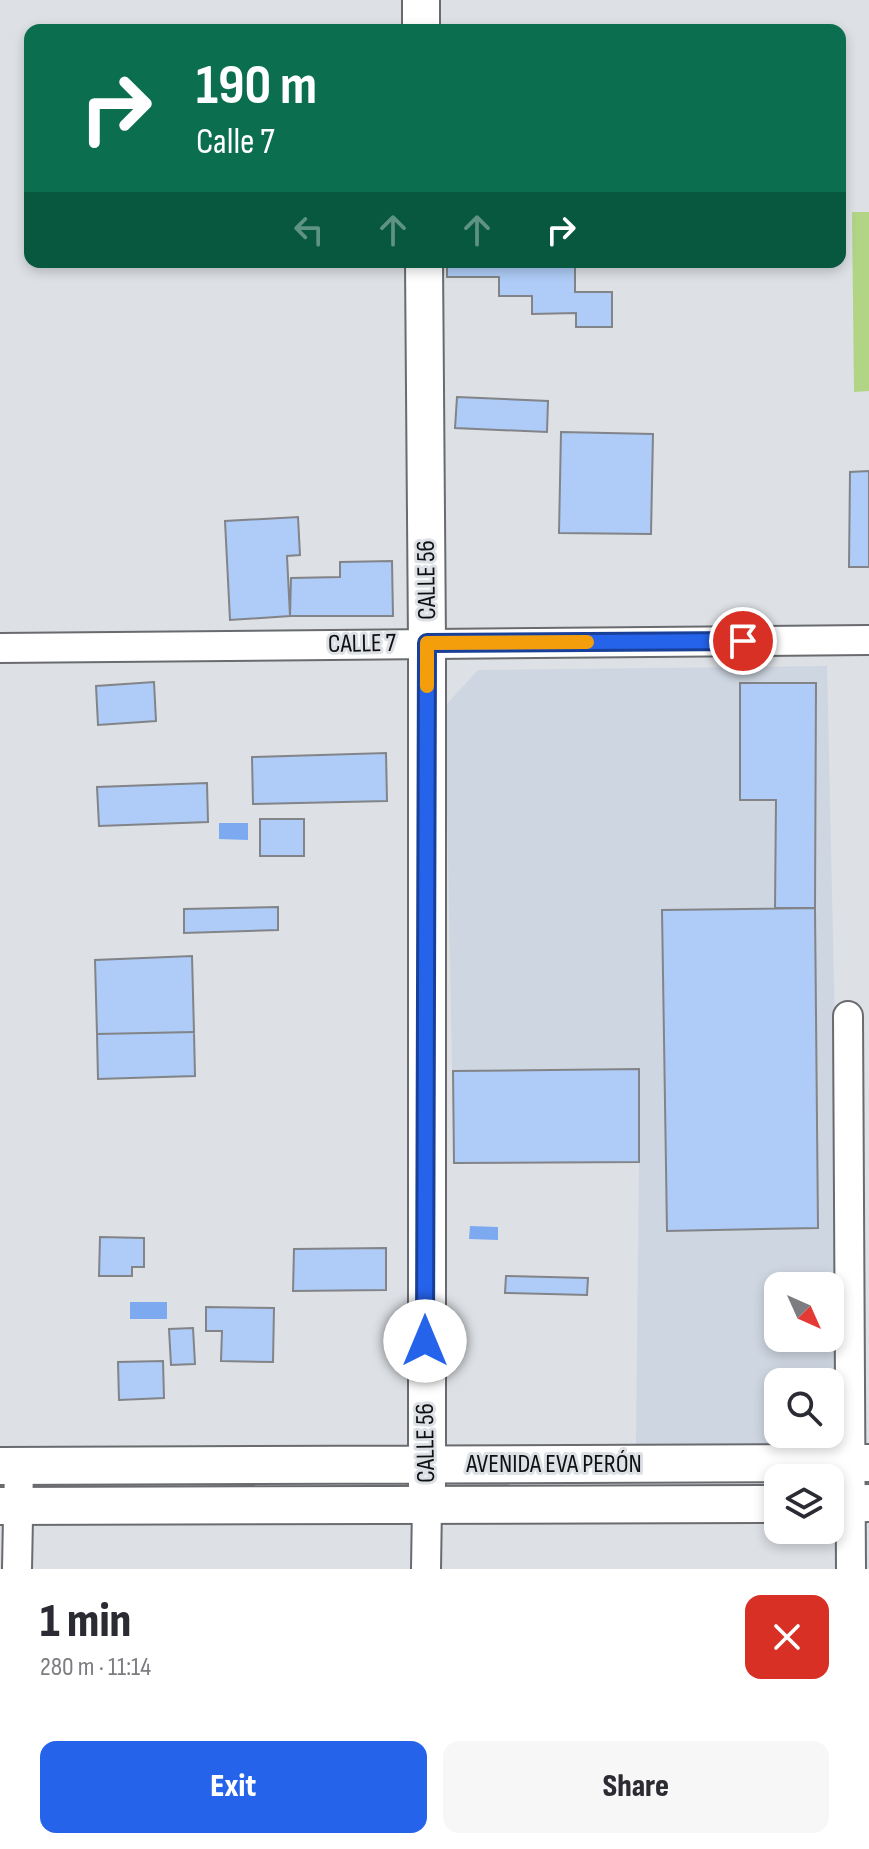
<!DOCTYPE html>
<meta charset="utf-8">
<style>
:root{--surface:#fff;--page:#f7f7f7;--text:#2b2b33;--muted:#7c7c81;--accent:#2563eb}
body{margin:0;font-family:"Sofia Sans Condensed",sans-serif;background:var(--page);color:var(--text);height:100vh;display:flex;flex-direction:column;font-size:30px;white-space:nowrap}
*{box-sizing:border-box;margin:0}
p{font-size:26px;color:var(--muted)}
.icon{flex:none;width:44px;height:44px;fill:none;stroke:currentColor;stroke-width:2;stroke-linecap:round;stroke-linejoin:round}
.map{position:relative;height:1569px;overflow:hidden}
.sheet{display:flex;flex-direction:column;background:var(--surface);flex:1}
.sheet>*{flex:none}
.top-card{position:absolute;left:24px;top:24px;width:822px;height:244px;border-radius:16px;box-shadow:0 4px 12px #0003;background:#0b6e4f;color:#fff;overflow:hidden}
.needle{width:52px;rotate:135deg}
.controls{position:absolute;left:764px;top:1272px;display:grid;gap:16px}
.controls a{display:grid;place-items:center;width:80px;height:80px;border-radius:16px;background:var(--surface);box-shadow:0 4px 12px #0003;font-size:40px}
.pin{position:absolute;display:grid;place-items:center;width:68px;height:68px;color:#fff;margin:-34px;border:4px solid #fff;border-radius:50%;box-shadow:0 2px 8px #0007}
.me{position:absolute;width:88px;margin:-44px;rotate:0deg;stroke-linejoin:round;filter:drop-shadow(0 0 6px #0008)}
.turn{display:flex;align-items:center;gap:28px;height:168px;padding:0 40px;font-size:36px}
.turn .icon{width:104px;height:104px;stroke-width:2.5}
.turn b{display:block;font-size:56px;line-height:68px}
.lanes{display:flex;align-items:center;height:76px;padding:0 40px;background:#0003;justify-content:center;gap:40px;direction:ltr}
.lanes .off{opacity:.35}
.round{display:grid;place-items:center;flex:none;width:84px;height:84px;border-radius:16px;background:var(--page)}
.headline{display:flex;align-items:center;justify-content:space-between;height:136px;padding:0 40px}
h1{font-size:48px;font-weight:800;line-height:60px}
.cta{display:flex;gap:16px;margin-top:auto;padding:16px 40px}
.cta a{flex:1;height:92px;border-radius:16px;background:var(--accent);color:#fff;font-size:32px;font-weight:800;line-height:92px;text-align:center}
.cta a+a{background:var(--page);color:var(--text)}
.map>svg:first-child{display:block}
.built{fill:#ced6e1;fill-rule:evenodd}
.green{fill:#b2d485}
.water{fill:#7ca9f0}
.building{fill:#aeccf7;stroke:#828488;stroke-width:2}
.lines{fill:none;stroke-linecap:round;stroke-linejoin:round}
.minor-casing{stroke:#696b6f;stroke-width:32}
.major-casing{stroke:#696b6f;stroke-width:40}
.minor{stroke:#fff;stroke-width:28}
.major{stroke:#fff;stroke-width:36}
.route-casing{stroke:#184099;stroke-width:20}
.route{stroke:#2563eb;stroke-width:14}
.slow{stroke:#f59e0b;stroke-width:14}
.labels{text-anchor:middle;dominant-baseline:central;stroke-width:6;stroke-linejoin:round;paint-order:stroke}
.street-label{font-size:26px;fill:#0f1011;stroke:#dde0e5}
</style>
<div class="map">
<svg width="869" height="1569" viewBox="0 0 869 1569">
<rect width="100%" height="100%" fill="#dde0e5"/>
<path class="built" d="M827 666 844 1444H636L639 1162 454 1163 445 706 478 670ZM778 1286H830V1338H778ZM778 1382H830V1434H778Z"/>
<path class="green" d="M852 212H869V391L854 392Z"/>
<path class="water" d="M219 823H248V840L219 839Z
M470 1226 498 1227V1240L469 1239Z
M130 1302H167V1319H130Z"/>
<path class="building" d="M447 262H575V292H612V327H576V313L532 314V296H499V277H447Z
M457 397 548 401 547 432 455 428Z
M561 432 653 434 651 534 559 533Z
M869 471V567H849L850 472Z
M298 517 300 555 287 556 290 616 230 620 225 521Z
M392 561 393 616H290L291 578 340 577V562Z
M154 682 156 721 98 725 96 686Z
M740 683H816L815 908H775L776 800H740Z
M386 753 387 801 253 804 252 757Z
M207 783 208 822 99 826 97 787Z
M260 819H304V856H260Z
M278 907V930L184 933V909Z
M815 908 818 1228 667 1231 662 910Z
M192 956 194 1032 97 1034 95 960Z
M194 1032 195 1076 98 1079 97 1034Z
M639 1069V1162L454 1163 453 1071Z
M100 1237 144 1238V1267H132V1276H99Z
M386 1248V1290L293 1291 294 1249Z
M506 1276 588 1278 587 1295 505 1293Z
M206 1307 274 1308 273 1362 221 1361 222 1331H206Z
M193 1328 195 1364 171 1365 169 1329Z
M163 1361 164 1398 119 1400 118 1362Z"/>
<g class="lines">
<defs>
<path id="minor" d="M0 648 869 640
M848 1016 851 1569
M17 1569 19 1466
M426 1569 427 1505"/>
<path id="major" d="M421 0V30
M424 262 427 643V1505
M0 1466 869 1463
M830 1504 869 1503
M0 1506 778 1504"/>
</defs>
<use href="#minor" class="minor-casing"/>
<use href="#major" class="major-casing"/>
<use href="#minor" class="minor"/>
<use href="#major" class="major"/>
</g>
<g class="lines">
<defs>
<path id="route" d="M425 1341 427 643 743 641"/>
</defs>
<use href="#route" class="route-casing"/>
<use href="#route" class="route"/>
<path class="slow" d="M427 686V643L587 642"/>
</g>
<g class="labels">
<g class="street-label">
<text transform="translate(427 580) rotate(-91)">CALLE 56</text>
<text transform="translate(362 644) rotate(-1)">CALLE 7</text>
<text transform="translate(426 1443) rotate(-91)">CALLE 56</text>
<text x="554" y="1464">AVENIDA EVA PERÓN</text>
</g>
</g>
</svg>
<div class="controls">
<a><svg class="needle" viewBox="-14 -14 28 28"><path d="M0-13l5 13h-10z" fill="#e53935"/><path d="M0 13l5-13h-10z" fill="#7c7c81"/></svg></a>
<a><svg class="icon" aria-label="search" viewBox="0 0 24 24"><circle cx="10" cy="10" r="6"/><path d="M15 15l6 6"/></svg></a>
<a><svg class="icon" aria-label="layers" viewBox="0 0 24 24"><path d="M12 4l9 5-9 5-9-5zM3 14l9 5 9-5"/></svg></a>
</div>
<div class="pin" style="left:743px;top:641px;background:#d93025"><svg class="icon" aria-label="arrive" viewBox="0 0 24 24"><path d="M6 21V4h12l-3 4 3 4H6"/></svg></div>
<svg class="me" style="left:425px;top:1341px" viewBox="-20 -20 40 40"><circle r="19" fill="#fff"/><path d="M0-13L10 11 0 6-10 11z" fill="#2563eb"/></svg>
<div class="top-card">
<div class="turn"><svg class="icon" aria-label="right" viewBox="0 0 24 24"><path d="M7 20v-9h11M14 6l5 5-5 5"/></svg><div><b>190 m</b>Calle 7</div></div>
<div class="lanes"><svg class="icon off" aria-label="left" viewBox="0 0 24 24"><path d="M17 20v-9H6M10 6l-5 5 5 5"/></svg><svg class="icon off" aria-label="ahead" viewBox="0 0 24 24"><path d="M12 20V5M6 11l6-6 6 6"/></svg><svg class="icon off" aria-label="ahead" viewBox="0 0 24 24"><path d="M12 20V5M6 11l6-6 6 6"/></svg><svg class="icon" aria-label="right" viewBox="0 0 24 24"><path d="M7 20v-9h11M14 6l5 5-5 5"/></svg></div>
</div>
</div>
<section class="sheet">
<div class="headline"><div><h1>1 min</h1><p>280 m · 11:14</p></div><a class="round" style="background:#d93025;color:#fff"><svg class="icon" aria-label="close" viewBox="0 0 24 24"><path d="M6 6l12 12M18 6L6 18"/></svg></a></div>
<div class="cta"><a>Exit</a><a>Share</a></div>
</section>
